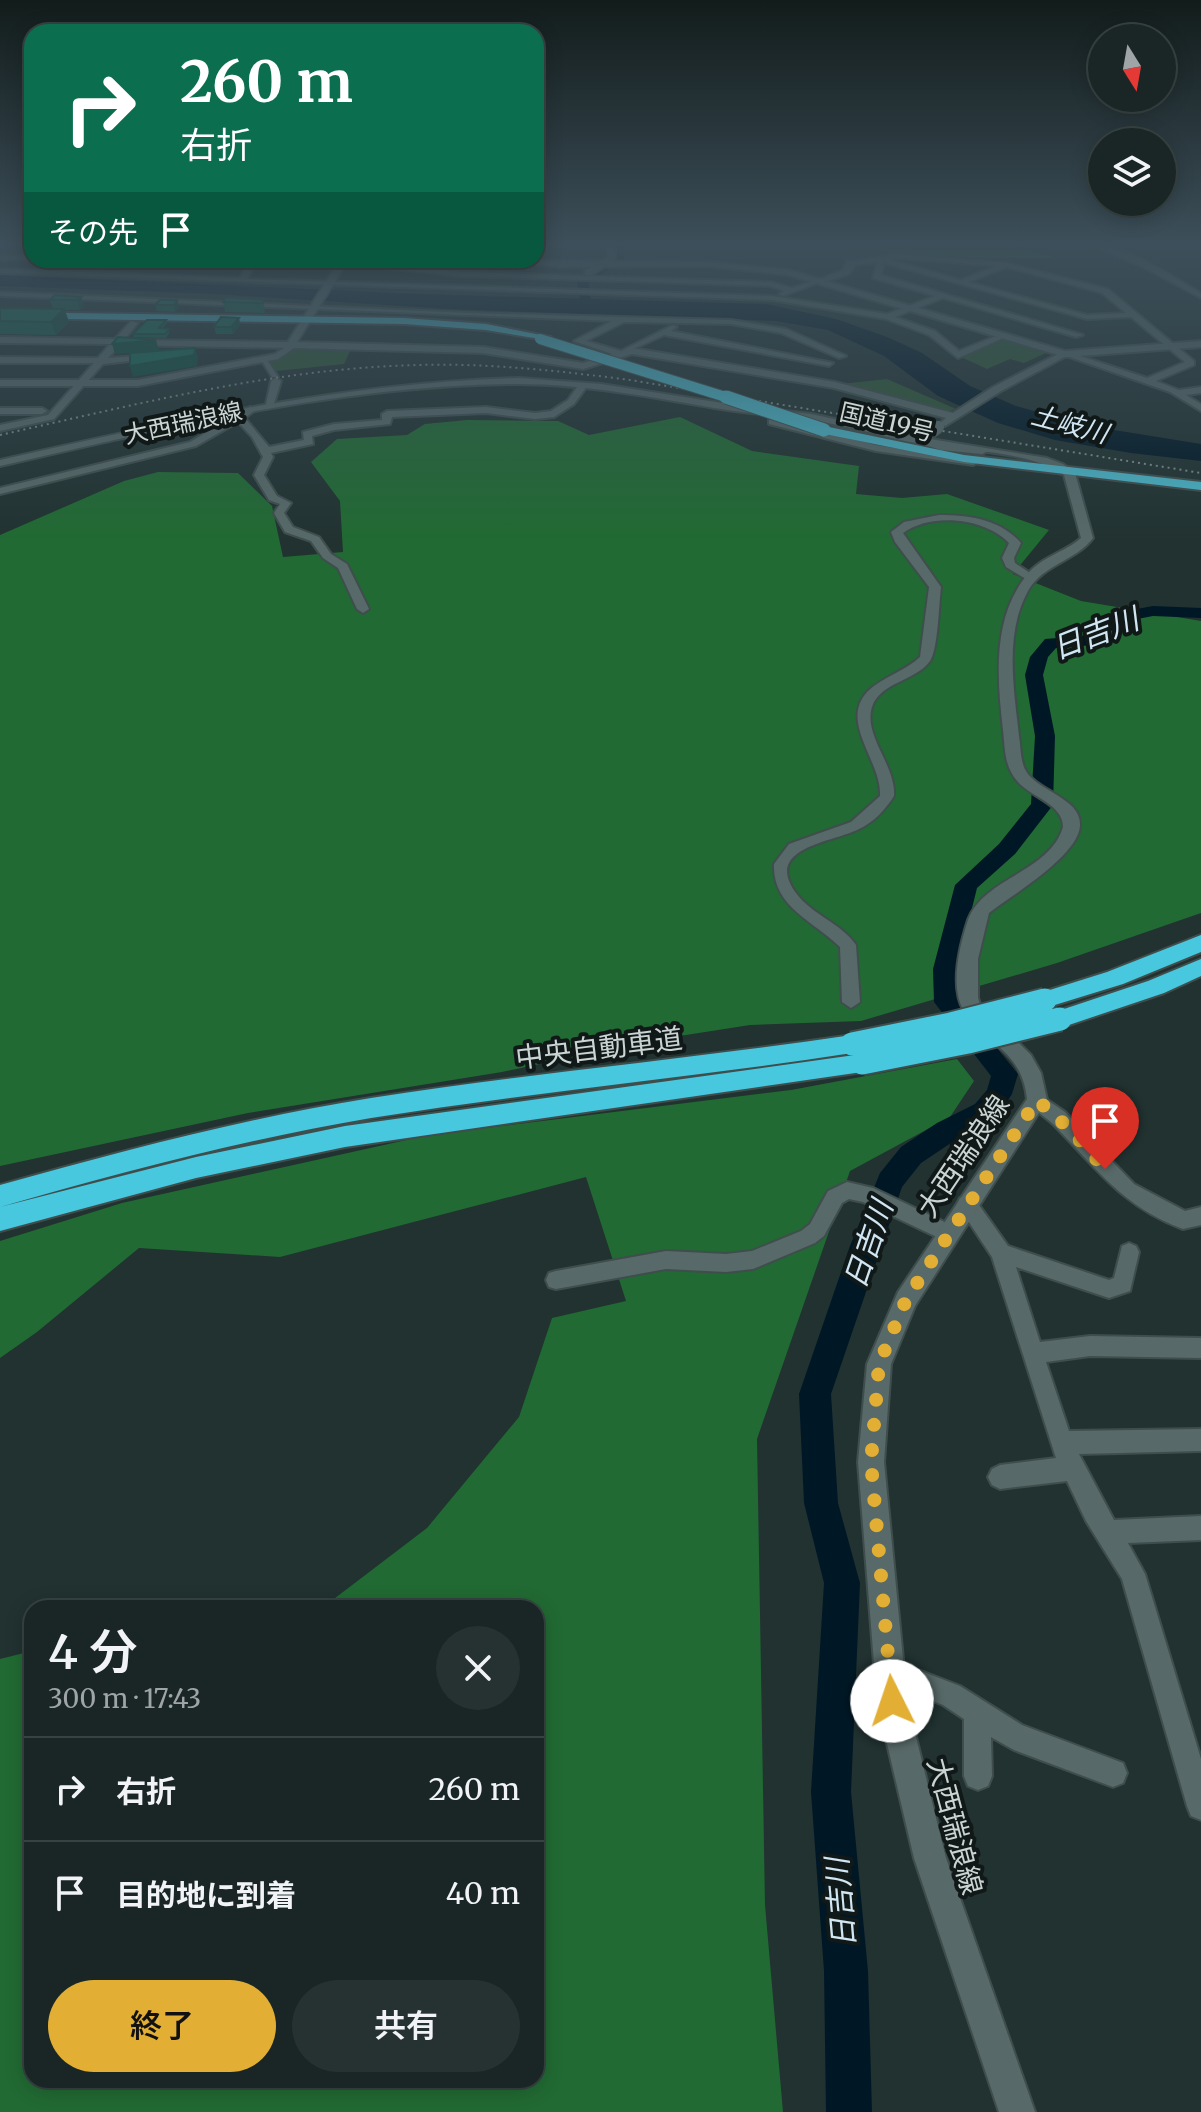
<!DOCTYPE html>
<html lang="ja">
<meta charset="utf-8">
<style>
:root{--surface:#192625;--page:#263232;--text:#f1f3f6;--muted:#9fa5a7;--line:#374342;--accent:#e2af34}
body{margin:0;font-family:Merriweather,"Noto Sans JP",serif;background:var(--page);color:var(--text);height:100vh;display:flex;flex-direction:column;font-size:30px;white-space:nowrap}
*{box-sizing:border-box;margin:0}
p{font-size:26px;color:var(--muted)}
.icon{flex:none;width:44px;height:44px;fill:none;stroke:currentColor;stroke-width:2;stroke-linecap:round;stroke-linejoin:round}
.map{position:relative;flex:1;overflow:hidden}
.drawer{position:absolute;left:24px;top:1600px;width:520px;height:488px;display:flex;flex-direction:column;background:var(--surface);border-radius:24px;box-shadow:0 4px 20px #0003,0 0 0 2px var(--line)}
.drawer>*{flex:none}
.banner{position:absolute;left:24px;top:24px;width:520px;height:244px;border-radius:24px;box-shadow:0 4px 20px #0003,0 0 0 2px var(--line);background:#0b6e4f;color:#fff;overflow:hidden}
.needle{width:52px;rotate:169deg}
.controls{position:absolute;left:1088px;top:24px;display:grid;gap:16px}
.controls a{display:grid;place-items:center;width:88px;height:88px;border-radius:50%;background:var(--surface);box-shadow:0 4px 20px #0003,0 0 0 2px var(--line);font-size:40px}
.pin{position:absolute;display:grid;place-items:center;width:68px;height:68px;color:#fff;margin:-82px -34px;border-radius:50% 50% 50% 0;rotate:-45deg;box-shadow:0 0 8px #0007}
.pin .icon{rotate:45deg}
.me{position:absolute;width:88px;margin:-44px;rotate:356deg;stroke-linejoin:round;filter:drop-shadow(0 0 6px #0008)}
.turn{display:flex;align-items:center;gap:28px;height:168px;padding:0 24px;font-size:36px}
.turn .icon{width:104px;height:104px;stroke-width:2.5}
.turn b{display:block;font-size:56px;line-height:68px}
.then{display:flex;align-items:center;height:76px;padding:0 24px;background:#0003;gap:16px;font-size:30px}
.round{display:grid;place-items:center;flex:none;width:84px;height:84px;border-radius:42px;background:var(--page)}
.overview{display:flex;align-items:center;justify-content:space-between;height:136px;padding:0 24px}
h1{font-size:48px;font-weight:600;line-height:60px}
.cta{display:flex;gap:16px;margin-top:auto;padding:16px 24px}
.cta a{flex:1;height:92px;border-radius:48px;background:var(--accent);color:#111;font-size:32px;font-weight:600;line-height:92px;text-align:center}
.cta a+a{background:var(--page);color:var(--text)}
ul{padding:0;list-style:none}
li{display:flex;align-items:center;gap:24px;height:104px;padding:0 24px;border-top:2px solid var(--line)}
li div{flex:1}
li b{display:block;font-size:30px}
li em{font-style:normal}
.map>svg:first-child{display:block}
.green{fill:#2d5734}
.forest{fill:#216a33}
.water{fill:#001826}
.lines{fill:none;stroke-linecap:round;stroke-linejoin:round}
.river{fill:#001826;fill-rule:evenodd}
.minor-casing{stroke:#3f4e4d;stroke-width:4}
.tertiary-casing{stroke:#3f4e4d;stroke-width:4}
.secondary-casing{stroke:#3f4e4d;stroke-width:4}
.trunk-casing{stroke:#3f4e4d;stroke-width:4}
.motorway-casing{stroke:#3f4e4d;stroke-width:4}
.minor{fill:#576968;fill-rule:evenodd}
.tertiary{fill:#576968;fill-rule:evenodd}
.secondary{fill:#576968;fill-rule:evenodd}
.trunk{fill:#4ab5c7;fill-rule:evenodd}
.motorway{fill:#47c8df;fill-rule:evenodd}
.rail{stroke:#7e8b8a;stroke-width:2;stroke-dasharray:2 4;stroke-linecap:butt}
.tertiary-bridge-casing{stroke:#3f4e4d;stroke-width:14;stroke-linecap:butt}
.trunk-bridge-far1-casing{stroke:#3f4e4d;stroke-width:12;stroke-linecap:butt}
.trunk-bridge-casing{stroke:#3f4e4d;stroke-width:15;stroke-linecap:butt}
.motorway-bridge-casing{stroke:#3f4e4d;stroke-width:27;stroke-linecap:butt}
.tertiary-bridge{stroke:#576968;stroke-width:12}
.trunk-bridge-far1{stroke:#4ab5c7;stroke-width:10}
.trunk-bridge{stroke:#4ab5c7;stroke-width:13}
.motorway-bridge{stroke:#47c8df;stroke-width:23}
.wall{fill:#0f5f49}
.shaded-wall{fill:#0c4d3c}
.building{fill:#116e55;stroke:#0c4d3c;stroke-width:2}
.route{stroke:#e2af34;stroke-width:14;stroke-dasharray:0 25.2}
.labels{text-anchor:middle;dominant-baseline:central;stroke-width:8;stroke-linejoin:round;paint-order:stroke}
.far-street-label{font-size:24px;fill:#cad4d3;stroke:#111818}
.far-water-label{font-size:26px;font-style:italic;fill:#d1e6f3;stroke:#111818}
.street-label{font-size:28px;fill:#cad4d3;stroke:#111818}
.water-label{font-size:30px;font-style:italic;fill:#d1e6f3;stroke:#111818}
</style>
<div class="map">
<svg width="1201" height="2112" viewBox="0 0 1201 2112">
<rect width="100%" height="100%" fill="#213231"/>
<path class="green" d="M1004 338 1048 352 1024 363 1010 359 987 369 961 357Z
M295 348 351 349 344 364 276 371 267 362 282 358Z
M887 379 956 409 944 412 841 384Z"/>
<path class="forest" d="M840 245H1005L1059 258C987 259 912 258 840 245Z
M680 417 752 451 859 466 856 494 902 498 947 494 1049 530 1013 574 1081 601 1201 621V913L1057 963 861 1021 750 1025 654 1040 502 1072 248 1113 0 1166V535L124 481 158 472 238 473 272 506 283 557 343 552 340 501 311 462 337 439 407 435 425 424 467 420 558 421 589 435Z
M957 1059 974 1081 950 1117 850 1171 757 1439 765 1905 783 2112H0V1659L32 1651V2080H536V1608H322L427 1528 519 1417 552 1318 626 1301 586 1177 280 1257 139 1248 37 1332 0 1358V1241L122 1203 429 1135 791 1090Z"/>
<path class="water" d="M0 275 418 294 766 304 836 319 887 337 922 353 970 386 1016 406 1089 426 1201 444V461L1131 453 1055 440 998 423 938 396 884 356 828 330 776 321 449 309 216 294 0 286Z"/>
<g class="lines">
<path class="river" d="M612 245H622L625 259 589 283 591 303 581 305 577 282 614 258Z
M1153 606 1201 608V618L1153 616 1122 622 1094 645 1056 648 1048 657 1043 675 1055 736 1053 805 1015 854 977 888 957 969 958 1000 1018 1074 1012 1094 995 1120 957 1139 921 1163 902 1187 831 1394 838 1503 860 1583 851 1792 868 1971 872 2112H826L824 1971 811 1792 824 1583 804 1503 799 1394 850 1246 880 1173 901 1147 937 1123 975 1104 987 1090 991 1076 934 1002 933 969 955 885 999 844 1031 804 1035 736 1025 675 1030 657 1045 639 1083 636 1110 614Z"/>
<defs>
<path id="minor" d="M536 245H569L536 248Z
M607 245H615V260L591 275H585V271L608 257Z
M1092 245C1126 245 1172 276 1201 293V298L1145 268Z
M897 254 1006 263 1108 289 1194 361V365L1156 381 1179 390 1201 387V393L1186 395 1201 404V411L1170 392 1061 354 1068 352 1147 378 1185 362 1131 317 1087 319 884 263 881 275 1083 335 1076 337 943 298 895 317 935 331 959 351 1001 334 1008 336 958 358 929 335 886 319 772 300 0 273V269L240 278 249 260H257L247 279 772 296 887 314 935 296 873 278 877 263 850 265 846 263ZM897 258 996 266 961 280 890 260ZM1007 267 1102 293 1126 313 1087 315 969 282Z
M32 255V259L0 260V256Z
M301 260H361L460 272 771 282 792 288 822 278 826 280 783 296 779 294 784 291 770 286 460 276Z
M0 292 466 313 731 320 786 329 846 356 839 358 781 333 731 324 624 322 586 341 621 351 673 325 677 327 671 331 833 363 829 366 664 335 618 356 574 341 612 321 0 296Z
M131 321 138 323 124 340 290 342 294 345 290 348 120 345 108 358 152 355 156 358 103 364 54 419 0 431V425L48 415 94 363H0V357L98 358 110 344 0 343V337L115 339Z
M260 358H266L278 377H272Z
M276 378 281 381 273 407 265 409 271 381Z
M580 383 588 385 574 404 554 417 535 419 486 413 392 417 390 424 334 430 312 436 313 444 271 453 273 457 264 475 277 496 291 503 284 513 293 527 319 537 331 554 347 564 369 609 363 613 357 609 338 568 323 558 311 541 285 532 274 513 280 504 269 500 254 475 263 457 252 437 238 422 196 446 0 494V488L190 442 250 407 255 410 245 418 269 447 304 440 303 432 334 424 382 420V414L387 411 486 407 535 413 551 411 568 400Z
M0 408H42L47 411 42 414H0Z
M939 515C969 515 1000 519 1021 543L1014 558 1015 563 1036 577 1026 579 1006 567 1002 558 1009 543C985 518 932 512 903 533L941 587C939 603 938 650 930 661 916 681 880 682 872 707 863 736 896 765 894 796 885 810 874 822 859 829 835 842 762 847 796 893 812 915 841 923 856 945L860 1002 851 1008 842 1002 840 947C814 921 772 907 774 864L789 844 851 822 880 796C882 761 838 722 868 691 883 677 905 671 920 657L929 587 895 542 891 532 904 522Z
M1037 1093 1065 1112 1134 1184 1185 1211 1201 1207V1225L1183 1229C1123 1207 1097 1169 1054 1125 1046 1117 1034 1111 1028 1100L1030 1095Z
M847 1182 873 1188 955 1227 958 1233 955 1239 948 1242 941 1239 863 1202 849 1199 842 1203 824 1236 815 1243 753 1269 726 1272 666 1269 556 1289 549 1287 546 1280 549 1273 556 1271 666 1251 726 1254 752 1251 801 1231 810 1224 828 1191Z
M967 1196 974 1198 1008 1246 1109 1280 1114 1278 1122 1246 1129 1243 1136 1246 1139 1252 1130 1291 1109 1298 1016 1267 1040 1342 1090 1336 1201 1338V1358L1090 1356 1046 1362 1069 1431 1201 1429V1451L1079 1454 1114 1520 1201 1516V1540L1128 1543 1145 1574 1201 1759V1820L1191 1816 1187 1806 1122 1579 1086 1521 1067 1481 1000 1489 992 1485 988 1477 992 1469 1000 1465 1056 1458 992 1257 957 1204 960 1198Z
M890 1659 960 1686 1022 1725 1123 1763 1127 1773 1123 1783 1113 1787 1014 1750 991 1737 992 1776 988 1786 978 1790 968 1786 964 1776V1719L943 1705 881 1681 877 1672 881 1663Z"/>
<path id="tertiary" d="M347 260H357L342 270 297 342 483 347 583 363 632 348 835 382 953 413 993 387 1062 352 1070 354 1001 391 945 426 940 423 946 418 834 388 632 354 583 369 483 353 294 348 278 359 138 386H0V380H138L275 354 284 348 336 266Z
M847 261H853L855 266 849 274 822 283 818 280 843 270Z
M931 429 936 432 928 439 988 451 982 454 941 450 915 442V438Z"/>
<path id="secondary" d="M483 260 706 262 789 270 1065 351 1201 341V347L1065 357 788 275 706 266 562 267Z
M518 378 601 384 748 407 811 414 918 437 1047 458 1063 464 1075 473 1093 538C1076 561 1043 564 1028 591 1004 634 1014 689 1019 736 1021 747 1020 761 1026 771 1038 792 1082 798 1080 826 1078 856 1011 896 989 913L978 959V998L980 1004 1031 1055 1041 1073 1047 1100 915 1306 891 1364 884 1462 907 1701 946 1858 1035 2112H999L914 1858 877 1701 858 1462 867 1364 898 1292 1027 1099C1022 1049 985 1045 964 1011 949 986 960 945 968 920 983 878 1050 872 1063 827 1063 804 1031 797 1018 782 1004 767 1005 748 1003 730 997 678 992 619 1026 576 1040 557 1064 553 1081 538L1064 475C1024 448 952 451 905 441 874 434 843 425 811 420 781 415 751 414 721 409 654 398 586 384 518 384 342 385 170 427 0 466V460C172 421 341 383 518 378Z
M773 419 876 445 979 462 973 465 876 451 769 424V420Z"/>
<path id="trunk" d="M0 312 404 318 486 324 551 337 546 340 486 330 404 324 0 318Z
M824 426 964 455 1201 482V490L964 462 820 433 818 430Z"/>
<path id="motorway" d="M1201 935V952L1123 984 1045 1008 1037 1006 1033 1000 1037 994 1107 972Z
M1201 959V976L1164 993 1060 1028 1052 1025 1048 1019 1052 1013 1148 981Z
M852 1035 860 1038 864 1044 860 1050 852 1053C692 1078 531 1092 371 1118 246 1139 122 1172 0 1207V1185C122 1151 246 1118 371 1098 531 1073 692 1059 852 1035Z
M862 1054 871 1056 874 1063 871 1070 862 1072 345 1147 196 1178 0 1231V1207L196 1157 345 1126Z"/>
</defs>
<use href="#minor" class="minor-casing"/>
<use href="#tertiary" class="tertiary-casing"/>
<use href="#secondary" class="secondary-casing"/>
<use href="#trunk" class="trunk-casing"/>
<use href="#motorway" class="motorway-casing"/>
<use href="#minor" class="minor"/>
<use href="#tertiary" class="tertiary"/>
<use href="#secondary" class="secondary"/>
<use href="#trunk" class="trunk"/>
<use href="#motorway" class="motorway"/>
<path class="rail" d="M0 435C138 404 277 368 419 365 490 363 560 371 630 380L1201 473"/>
<defs>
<path id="tertiary-bridge" d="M931 432 938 427"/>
<path id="trunk-bridge-far1" d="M540 339 732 399"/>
<path id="trunk-bridge" d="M726 397 824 430"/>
<path id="motorway-bridge" d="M852 1044 951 1024 1045 1000
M862 1063 968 1042 1060 1019"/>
</defs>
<use href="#tertiary-bridge" class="tertiary-bridge-casing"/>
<use href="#trunk-bridge-far1" class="trunk-bridge-far1-casing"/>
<use href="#trunk-bridge" class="trunk-bridge-casing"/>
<use href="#motorway-bridge" class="motorway-bridge-casing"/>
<use href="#tertiary-bridge" class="tertiary-bridge"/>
<use href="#trunk-bridge-far1" class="trunk-bridge-far1"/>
<use href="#trunk-bridge" class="trunk-bridge"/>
<use href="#motorway-bridge" class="motorway-bridge"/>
</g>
<path class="wall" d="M81 297 84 307 80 310H65L69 322 56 335 0 334V308L53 309 50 300Z
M177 300 179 307 175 312 157 311 155 305Z
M263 300 265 313 225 312 223 302Z
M239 318 240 325 233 334H216L214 327Z
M166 320 167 323 162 329 170 332 166 338 134 337 133 334Z"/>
<path class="shaded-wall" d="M81 297 84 307 80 310 77 300Z
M177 300 179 307 175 312 174 305Z
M64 309 69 322 56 335 51 322Z
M239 318 240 325 233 334 231 327Z
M156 340 159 351 115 354 112 344Z
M195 348 198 358 197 366 133 377 130 366Z"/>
<path class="building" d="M55 295 81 297 77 300H50Z
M226 298 263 300V303L223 302Z
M160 300H177L174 305H155Z
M0 308 64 309 51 322 0 321Z
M221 317 239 318 231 327H214Z
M147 320H166L159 328 169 329 165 334H133Z
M118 337 156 340 112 344Z
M195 348 194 355 130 366V353Z"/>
<linearGradient id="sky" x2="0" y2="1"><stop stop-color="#121c1b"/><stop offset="0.45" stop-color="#3d4f5a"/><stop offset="1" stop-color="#3d4f5a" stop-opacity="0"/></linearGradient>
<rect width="1201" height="541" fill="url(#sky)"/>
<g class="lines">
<path class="route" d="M892 1701 871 1462 879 1364 906 1300 1037 1100 1070 1129 1105 1169"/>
</g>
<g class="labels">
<g class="far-street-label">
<text transform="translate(887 422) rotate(13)">国道19号</text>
<text transform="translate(183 423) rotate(-12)">大西瑞浪線</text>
</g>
<g class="far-water-label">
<text transform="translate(1070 424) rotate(15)">土岐川</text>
</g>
<g class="street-label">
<text transform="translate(599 1048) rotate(-7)">中央自動車道</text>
<text transform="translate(963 1156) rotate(-56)">大西瑞浪線</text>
<text transform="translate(955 1826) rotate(75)">大西瑞浪線</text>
</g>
<g class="water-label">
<text transform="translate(1095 633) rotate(-21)">日吉川</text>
<text transform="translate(868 1244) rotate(-71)">日吉川</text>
<text transform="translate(840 1903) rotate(-95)">日吉川</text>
</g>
</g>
</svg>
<div class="controls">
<a><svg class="needle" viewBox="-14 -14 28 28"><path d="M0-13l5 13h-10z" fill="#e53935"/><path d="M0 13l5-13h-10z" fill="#9fa5a7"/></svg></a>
<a><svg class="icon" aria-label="layers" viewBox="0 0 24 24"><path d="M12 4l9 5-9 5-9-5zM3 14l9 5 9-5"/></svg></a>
</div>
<div class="pin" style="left:1105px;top:1169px;background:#d93025"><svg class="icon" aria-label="arrive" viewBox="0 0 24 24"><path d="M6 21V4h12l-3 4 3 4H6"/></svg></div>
<svg class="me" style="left:892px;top:1701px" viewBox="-20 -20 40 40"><circle r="19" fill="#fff"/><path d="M0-13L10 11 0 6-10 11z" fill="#e2af34"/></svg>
<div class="banner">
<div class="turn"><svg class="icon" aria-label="right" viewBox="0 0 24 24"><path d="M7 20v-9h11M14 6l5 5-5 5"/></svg><div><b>260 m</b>右折</div></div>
<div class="then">その先<svg class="icon" aria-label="arrive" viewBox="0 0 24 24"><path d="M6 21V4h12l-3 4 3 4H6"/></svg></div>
</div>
<section class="drawer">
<div class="overview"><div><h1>4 分</h1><p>300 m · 17:43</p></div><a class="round"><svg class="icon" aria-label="close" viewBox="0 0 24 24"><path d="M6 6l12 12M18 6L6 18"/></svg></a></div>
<ul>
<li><svg class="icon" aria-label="right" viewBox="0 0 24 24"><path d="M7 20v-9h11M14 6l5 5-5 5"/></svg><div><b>右折</b></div><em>260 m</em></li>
<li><svg class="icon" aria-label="arrive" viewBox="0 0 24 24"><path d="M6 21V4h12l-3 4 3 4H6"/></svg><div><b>目的地に到着</b></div><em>40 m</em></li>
</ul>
<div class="cta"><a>終了</a><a>共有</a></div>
</section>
</div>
